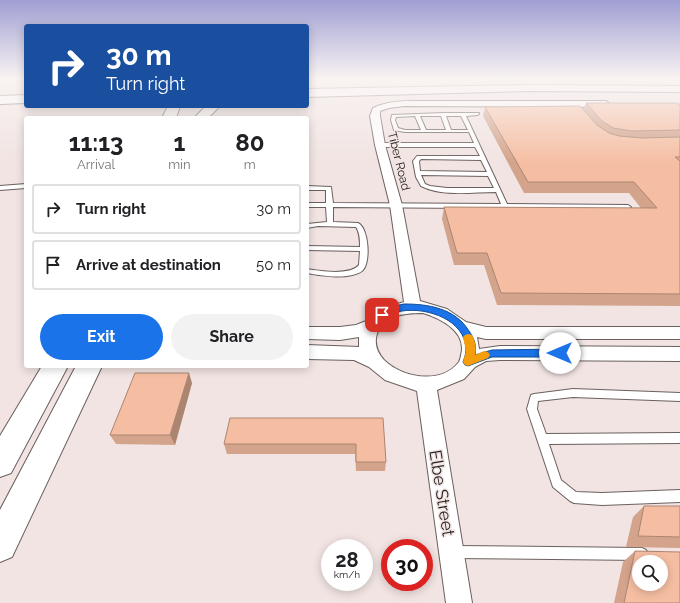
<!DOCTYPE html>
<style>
:root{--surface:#fff;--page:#f2f2f2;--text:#202124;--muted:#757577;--line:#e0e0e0;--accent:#1a73e8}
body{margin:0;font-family:Raleway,sans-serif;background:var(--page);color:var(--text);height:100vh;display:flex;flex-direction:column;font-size:15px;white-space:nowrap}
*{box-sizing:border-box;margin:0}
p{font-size:13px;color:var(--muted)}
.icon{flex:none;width:22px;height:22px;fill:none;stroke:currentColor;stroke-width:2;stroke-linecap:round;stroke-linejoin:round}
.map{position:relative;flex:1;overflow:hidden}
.details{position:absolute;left:24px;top:116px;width:285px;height:252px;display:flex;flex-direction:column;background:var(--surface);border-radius:4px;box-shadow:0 2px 10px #0003}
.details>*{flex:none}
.banner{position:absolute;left:24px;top:24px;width:285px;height:84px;border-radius:4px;box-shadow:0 2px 10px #0003;background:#1a4fa0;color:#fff;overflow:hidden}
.fabs{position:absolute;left:632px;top:555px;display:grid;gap:8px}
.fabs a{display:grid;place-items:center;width:36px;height:36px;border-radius:50%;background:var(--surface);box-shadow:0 2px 10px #0003;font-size:20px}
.speed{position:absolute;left:321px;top:539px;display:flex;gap:8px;font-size:20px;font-weight:700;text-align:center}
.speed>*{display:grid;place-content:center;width:52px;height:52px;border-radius:50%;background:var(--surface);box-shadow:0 2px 10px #0003;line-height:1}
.speed small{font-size:10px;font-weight:400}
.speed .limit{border:6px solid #d22;background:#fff;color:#111}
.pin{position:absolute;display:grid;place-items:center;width:34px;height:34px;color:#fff;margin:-17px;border-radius:8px;box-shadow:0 2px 6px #0006}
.me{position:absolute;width:44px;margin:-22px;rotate:270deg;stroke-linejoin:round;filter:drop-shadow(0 0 3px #0008)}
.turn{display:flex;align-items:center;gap:14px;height:84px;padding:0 16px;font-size:18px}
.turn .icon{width:52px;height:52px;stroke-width:2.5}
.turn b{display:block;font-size:28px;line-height:34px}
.eta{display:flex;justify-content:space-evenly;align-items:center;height:68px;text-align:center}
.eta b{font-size:24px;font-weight:700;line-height:28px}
.button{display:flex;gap:8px;margin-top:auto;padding:8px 16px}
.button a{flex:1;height:46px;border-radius:24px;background:var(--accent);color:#fff;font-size:16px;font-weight:700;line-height:46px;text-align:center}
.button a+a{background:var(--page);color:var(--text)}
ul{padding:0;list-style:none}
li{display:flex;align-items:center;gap:12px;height:50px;margin:0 8px 6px;padding:0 8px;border:2px solid var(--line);border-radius:4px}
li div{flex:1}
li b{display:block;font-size:15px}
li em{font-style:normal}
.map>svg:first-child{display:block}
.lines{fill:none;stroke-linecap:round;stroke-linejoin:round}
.lane-casing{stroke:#6a605e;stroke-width:2}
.street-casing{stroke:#6a605e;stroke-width:2}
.secondary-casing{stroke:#6a605e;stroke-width:2}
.lane{fill:#fff;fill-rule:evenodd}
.street{fill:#fff;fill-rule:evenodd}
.secondary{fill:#fff;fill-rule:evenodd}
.wall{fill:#d3a38b}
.shaded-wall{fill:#ac8571}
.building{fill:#f5bea2;stroke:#ac8571;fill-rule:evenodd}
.route{fill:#1a73e8;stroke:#114b97}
.slow{fill:#f59e0b}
.labels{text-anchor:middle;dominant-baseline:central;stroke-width:3;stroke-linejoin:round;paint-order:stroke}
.far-street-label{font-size:12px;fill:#241f1f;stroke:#f1e4e2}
.near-street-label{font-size:17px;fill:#241f1f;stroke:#f1e4e2}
</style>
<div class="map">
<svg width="680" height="603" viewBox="0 0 680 603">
<rect width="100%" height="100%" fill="#f1e4e2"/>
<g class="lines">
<defs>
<path id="lane" d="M443 113H479V114L477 115 466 116 507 204 628 205 631 207 628 209 333 207V222L358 223C369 228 371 264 362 271 350 280 321 276 307 273V269C320 271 350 276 359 265L360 251 307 250V246L360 247C360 240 360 233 356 227L318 226 307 228V224L327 222 326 207H307V203H326V190H307V186L331 187 333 203 501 204 496 192C472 192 443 197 421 186L416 177 413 161 417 156H480L475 147H380L377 145 380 143H474L469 132H405L394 130 391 120 392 115ZM415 116 421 130H405L398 128 395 120 396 117ZM420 116H441L446 130H426ZM446 116H461L468 130H451ZM421 159 481 160 487 172 420 171 419 161ZM421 175 488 176 494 188H447L430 186 425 184Z
M26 184V188L0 190V186Z
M573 389 680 393V401L573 397 538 401 537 409 546 434 680 433V443L549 444 561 480 576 492 602 493 680 490V502L602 505 574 503 570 501 553 487 527 409 531 395 534 394Z
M454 546 642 548 646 550 648 554 646 558 642 560 454 558 450 556 448 552 450 548Z"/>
<path id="street" d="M412 101H606L610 104 606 107 404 106 389 108 380 111V116L385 145 402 205 420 301 447 309 466 322 486 327H680V339H486L477 337 479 349 500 346 680 347V361L500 360 486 361 475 367 464 379 437 390 472 603H446L417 391 385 380 369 367 354 360 307 359V345L359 347V337L340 340 307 339V327H340L356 325 366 321 378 310 404 302 390 205 375 145 370 116 373 108C385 102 398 101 412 101ZM423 313C439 318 463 329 462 350 461 354 461 358 459 362 441 385 402 378 384 360 378 353 375 347 376 338 380 315 404 313 423 313Z"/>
<path id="secondary" d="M529 85 680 86V92L529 91 307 97V89Z
M26 95V103L0 104V96Z
M168 106H180L176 118H162Z
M206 106H220L208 118H194Z
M42 366H68L11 473 0 477V436Z
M76 366H102L12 557 0 562V510Z"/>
</defs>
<use href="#lane" class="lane-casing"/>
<use href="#street" class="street-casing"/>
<use href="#secondary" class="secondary-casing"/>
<use href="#lane" class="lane"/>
<use href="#street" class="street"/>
<use href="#secondary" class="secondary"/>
</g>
<path class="wall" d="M586 103 680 104V306L497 305 484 265H454L442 219 444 207 641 208 629 193H524L483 116 485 107 583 110Z
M192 383 175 445 116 444 110 435Z
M383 418 386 462 385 471H356L355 454H227L224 444Z
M644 506H680V548L626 547 633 517Z
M635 551 680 603H614L623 562Z"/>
<path class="shaded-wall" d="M189 373 192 383 175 445 170 435Z"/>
<path class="building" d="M586 103H675L677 104H680V130L632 131 613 128 602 121Z
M580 106 597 125 609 133 619 136 642 138 680 137V157H675L680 161V294L501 293 487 253H457L444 207 657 208 634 182H528L485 107Z
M135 373H189L170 435H110Z
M230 418H383L386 462H356V444H224Z
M644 506H680V537L638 536Z
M635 551 680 552V603H624ZM639 562H661V584H639Z"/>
<linearGradient id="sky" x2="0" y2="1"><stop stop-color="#a09fd3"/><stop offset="0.48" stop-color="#f9f3f2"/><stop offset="1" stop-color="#f9f3f2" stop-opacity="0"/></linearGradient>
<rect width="680" height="163" fill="url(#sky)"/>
<path class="route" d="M404 304C428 304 455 308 469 331 474 338 477 346 475 355L492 350 560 349 563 350 565 353 563 356 560 357H492L468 366 465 365 463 362C464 359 466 354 466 350 466 320 427 307 402 311 395 312 389 316 382 318L377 315C383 308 394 306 404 304Z"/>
<path class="slow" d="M468 334 472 335C475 340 477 349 475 355L484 351 488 352 490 355 488 358 468 366 465 365 463 362 466 351 463 337 465 335Z"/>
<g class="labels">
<g class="far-street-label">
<text transform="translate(399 161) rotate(76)">Tiber Road</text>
</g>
<g class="near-street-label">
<text transform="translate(442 493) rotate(81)">Elbe Street</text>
</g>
</g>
</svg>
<div class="fabs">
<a><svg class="icon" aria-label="search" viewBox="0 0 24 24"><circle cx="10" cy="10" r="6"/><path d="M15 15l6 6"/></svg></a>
</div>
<div class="speed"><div>28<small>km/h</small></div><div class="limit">30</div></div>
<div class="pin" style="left:382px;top:315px;background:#d93025"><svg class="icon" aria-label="arrive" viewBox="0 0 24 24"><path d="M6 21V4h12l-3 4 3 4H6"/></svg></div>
<svg class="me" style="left:560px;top:353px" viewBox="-20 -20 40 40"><circle r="19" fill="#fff"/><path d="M0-13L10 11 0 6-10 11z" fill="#1a73e8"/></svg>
<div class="banner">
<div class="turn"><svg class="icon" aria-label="right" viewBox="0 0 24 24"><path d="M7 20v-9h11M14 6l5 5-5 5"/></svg><div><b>30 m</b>Turn right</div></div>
</div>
<section class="details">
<div class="eta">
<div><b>11:13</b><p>Arrival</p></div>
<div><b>1</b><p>min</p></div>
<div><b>80</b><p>m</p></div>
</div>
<ul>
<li><svg class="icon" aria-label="right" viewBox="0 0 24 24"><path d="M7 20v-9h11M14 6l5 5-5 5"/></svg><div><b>Turn right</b></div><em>30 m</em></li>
<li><svg class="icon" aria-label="arrive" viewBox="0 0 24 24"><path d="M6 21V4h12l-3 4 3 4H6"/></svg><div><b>Arrive at destination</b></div><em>50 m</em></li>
</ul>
<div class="button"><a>Exit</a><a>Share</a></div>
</section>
</div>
